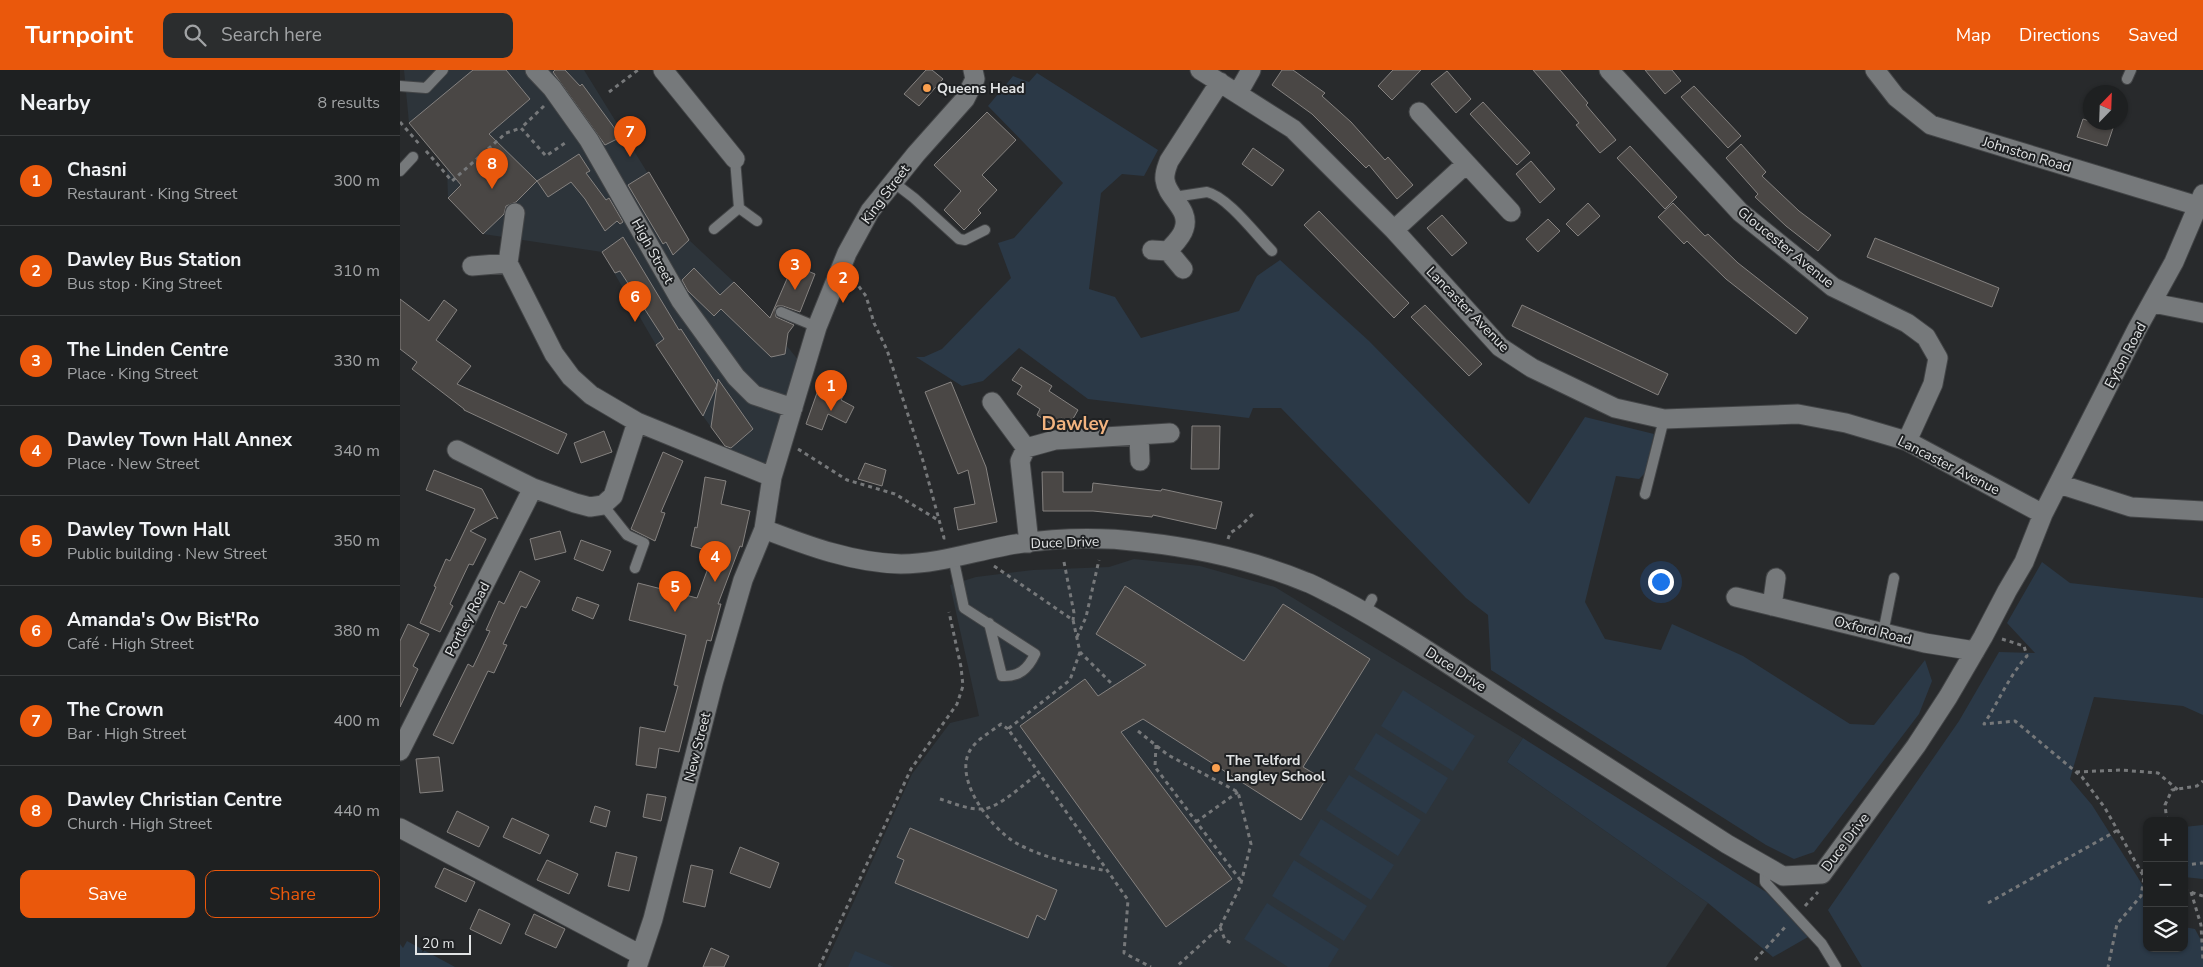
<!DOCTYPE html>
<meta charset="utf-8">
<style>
:root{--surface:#1e2021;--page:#2b2d2e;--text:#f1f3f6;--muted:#a1a3a5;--line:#3c3e3f;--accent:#ea580c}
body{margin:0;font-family:"Nunito Sans",sans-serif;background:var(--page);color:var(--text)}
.controls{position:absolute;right:15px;bottom:15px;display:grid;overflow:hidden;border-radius:10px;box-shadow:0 1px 4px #0004}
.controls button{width:45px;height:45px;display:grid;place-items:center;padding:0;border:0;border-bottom:1px solid var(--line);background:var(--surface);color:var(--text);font:25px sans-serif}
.compass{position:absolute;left:1683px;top:15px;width:45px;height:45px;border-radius:50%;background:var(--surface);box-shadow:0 1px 4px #0004;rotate:23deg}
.scale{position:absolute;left:15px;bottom:12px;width:56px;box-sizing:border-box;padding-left:5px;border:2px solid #e2e4e5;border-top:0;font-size:14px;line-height:18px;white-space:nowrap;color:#e2e4e5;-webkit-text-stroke:4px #1f2123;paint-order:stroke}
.you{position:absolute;left:1260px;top:511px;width:18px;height:18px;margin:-12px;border:4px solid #fff;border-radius:50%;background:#1a73e8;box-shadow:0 0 0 8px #1a73e833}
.badge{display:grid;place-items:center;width:32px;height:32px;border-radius:50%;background:var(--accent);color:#fff;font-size:16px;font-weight:700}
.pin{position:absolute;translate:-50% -41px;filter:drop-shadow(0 1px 2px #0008)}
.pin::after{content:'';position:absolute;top:26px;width:18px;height:15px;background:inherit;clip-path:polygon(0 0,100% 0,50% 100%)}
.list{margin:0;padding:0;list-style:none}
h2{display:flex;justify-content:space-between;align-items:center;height:65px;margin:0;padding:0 20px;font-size:21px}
h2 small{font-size:16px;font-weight:400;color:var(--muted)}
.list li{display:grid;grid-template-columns:32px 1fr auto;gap:15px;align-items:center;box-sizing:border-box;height:90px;padding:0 20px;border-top:1px solid var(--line)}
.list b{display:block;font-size:19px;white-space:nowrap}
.list p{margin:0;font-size:16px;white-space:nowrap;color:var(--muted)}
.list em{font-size:16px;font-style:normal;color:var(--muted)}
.actions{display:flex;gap:10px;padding:15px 20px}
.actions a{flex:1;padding:11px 0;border:1px solid var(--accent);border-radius:10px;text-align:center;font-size:18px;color:var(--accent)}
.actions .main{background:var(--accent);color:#fff}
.icon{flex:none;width:28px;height:28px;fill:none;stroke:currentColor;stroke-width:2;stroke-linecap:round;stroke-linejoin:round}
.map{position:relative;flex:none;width:1803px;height:897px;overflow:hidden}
header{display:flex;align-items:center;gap:30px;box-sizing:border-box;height:70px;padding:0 25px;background:var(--accent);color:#fff}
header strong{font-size:24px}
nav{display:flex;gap:28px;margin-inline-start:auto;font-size:18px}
.search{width:350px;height:45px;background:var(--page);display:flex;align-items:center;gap:12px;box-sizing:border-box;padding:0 18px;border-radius:10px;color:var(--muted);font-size:19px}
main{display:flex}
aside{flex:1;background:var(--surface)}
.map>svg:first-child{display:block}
.built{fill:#2d343a}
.green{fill:#2b3947}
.building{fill:#4a4745;stroke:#858280}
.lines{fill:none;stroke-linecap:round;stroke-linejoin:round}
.service-casing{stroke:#434547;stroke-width:12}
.minor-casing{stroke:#434547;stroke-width:21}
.path{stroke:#76787a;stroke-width:3;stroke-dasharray:4 4;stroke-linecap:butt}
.service{stroke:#76797b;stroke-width:10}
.minor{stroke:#76797b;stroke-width:19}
.poi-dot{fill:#fa9f4e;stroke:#1f2123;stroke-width:2}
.labels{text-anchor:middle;stroke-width:4;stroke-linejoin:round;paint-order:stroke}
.poi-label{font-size:14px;font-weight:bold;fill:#e2e4e5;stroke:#1f2123;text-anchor:start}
.street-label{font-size:14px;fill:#e2e4e5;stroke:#1f2123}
.district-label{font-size:19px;font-weight:bold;fill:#f2b37f;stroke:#1f2123}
</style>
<header>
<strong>Turnpoint</strong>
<div class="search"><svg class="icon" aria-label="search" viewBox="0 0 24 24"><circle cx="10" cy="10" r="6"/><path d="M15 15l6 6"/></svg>Search here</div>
<nav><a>Map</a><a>Directions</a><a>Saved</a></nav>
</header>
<main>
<aside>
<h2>Nearby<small>8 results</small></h2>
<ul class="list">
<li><span class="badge">1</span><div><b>Chasni</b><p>Restaurant · King Street</p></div><em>300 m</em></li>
<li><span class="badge">2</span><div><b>Dawley Bus Station</b><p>Bus stop · King Street</p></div><em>310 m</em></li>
<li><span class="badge">3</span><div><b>The Linden Centre</b><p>Place · King Street</p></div><em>330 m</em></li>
<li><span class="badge">4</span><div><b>Dawley Town Hall Annex</b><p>Place · New Street</p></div><em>340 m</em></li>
<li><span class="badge">5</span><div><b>Dawley Town Hall</b><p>Public building · New Street</p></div><em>350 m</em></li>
<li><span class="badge">6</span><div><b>Amanda's Ow Bist'Ro</b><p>Café · High Street</p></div><em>380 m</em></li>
<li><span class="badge">7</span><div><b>The Crown</b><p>Bar · High Street</p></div><em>400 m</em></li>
<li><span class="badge">8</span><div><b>Dawley Christian Centre</b><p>Church · High Street</p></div><em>440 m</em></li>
</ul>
<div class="actions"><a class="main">Save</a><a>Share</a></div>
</aside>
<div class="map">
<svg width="1803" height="897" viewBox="0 0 1803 897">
<rect width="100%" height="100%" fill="#282a2c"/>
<!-- built -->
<path class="built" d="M 4,0 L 184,0 L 289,170 L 334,212 L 400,292 L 368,405 L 328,380 L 294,334 L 256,275 L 202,182 L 83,164 L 48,128 L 47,98 L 9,53 Z
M 734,489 L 800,496 L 875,517 L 1123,668 L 1107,692 L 1308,833 L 1266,897 L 424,897 L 512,704 L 550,653 L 579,646 L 550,515 L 576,507 L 633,500 L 709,497 Z"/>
<!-- green -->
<path class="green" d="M 637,3 L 758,80 L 744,106 L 722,104 L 701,123 L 689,219 L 715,227 L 741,268 L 839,241 L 857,206 L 880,190 L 969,271 L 1129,434 L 1185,347 L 1254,364 L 1245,403 L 1239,409 L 1216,406 L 1185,532 L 1205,569 L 1261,580 L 1272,554 L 1343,586 L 1450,654 L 1474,655 L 1525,590 L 1532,611 L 1519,644 L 1414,782 L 1394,789 L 1366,775 L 1091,600 L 1088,545 L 1066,528 L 881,338 L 853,338 L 849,348 L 688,329 L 619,278 L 583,311 L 562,316 L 516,287 L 524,287 L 542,279 L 611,208 L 598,173 L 614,168 L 663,113 L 588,36 L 613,6 L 629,12 Z
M 1642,492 L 1670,513 L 1803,528 L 1803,645 L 1783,636 L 1694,627 L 1670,709 L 1692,735 L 1747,822 L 1747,878 L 1784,878 L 1784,857 L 1795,859 L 1803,874 L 1803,897 L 1462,897 L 1428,840 L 1559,651 L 1599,582 L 1635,583 L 1607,553 Z
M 1003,620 L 1075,666 L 1053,701 L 981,656 Z
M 976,663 L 1048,708 L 1026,744 L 954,699 Z
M 1123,668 L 1366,822 L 1408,867 L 1373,887 L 1308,833 L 1107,692 Z
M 949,705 L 1021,750 L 998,786 L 926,740 Z
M 921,749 L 994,795 L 971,830 L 899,785 Z
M 1803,755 L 1803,809 L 1784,807 L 1784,757 Z
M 894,790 L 967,836 L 944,871 L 872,826 Z
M 867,833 L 939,879 L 928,897 L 888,897 L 844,869 Z
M 7,871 L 55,897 L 0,897 L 0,874 L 3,878 Z
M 455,881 L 494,897 L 448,897 Z"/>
<!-- building -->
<path class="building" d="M 73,0 L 106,0 L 130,29 L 89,64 L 137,111 L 116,132 L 106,136 L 104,144 L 83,164 L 48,128 L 61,115 L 9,53 Z
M 155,0 L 165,0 L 180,16 L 182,14 L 221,67 L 205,75 L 153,2 Z
M 526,0 L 532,0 L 543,9 L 519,36 L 504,24 Z
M 882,0 L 893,0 L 925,23 L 922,26 L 951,52 L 985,90 L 988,87 L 1013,115 L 997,129 L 969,95 L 966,98 L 912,44 L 872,15 Z
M 993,0 L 1021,0 L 992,30 L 978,16 Z
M 1133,0 L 1160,0 L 1188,33 L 1186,35 L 1216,70 L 1200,83 L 1176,55 L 1179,53 Z
M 1245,0 L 1272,0 L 1281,11 L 1265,24 Z
M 1047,1 L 1071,29 L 1056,43 L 1031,14 Z
M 1294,16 L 1341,66 L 1328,78 L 1281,27 Z
M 1083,32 L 1130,83 L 1117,95 L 1070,44 Z
M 587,42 L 616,70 L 582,105 L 597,120 L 578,140 L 581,143 L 564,160 L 544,140 L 561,121 L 534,95 Z
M 1683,49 L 1713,58 L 1707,76 L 1677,67 Z
M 1341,74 L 1366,102 L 1362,106 L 1399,141 L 1431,165 L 1418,181 L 1386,156 L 1355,127 L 1358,124 L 1326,88 Z
M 1230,76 L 1277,127 L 1265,139 L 1217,88 Z
M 853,78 L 884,100 L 872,116 L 842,94 Z
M 179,84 L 190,101 L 186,103 L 206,130 L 209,128 L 223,152 L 220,154 L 217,151 L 205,161 L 185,129 L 171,112 L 148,127 L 137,111 Z
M 1131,91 L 1155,119 L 1140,133 L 1116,104 Z
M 249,102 L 289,170 L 273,185 L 266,172 L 263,174 L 228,115 Z
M 1188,133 L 1200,146 L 1178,166 L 1166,154 Z
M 1273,133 L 1305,166 L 1308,164 L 1338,193 L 1408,248 L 1396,264 L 1326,209 L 1287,171 L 1284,174 L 1258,147 Z
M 919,141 L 1009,233 L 994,248 L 904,155 Z
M 1042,145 L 1067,173 L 1052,186 L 1027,158 Z
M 1148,149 L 1160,161 L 1138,182 L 1126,169 Z
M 223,167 L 279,260 L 281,259 L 317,315 L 303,346 L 256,275 L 264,269 L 220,201 L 215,203 L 202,182 Z
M 1475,168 L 1599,218 L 1592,237 L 1467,187 Z
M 393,195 L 415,204 L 400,242 L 383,236 L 377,236 L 375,239 L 376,247 L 394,255 L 388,263 L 385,284 L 371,287 L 321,239 L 314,246 L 288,221 L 282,210 L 294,198 L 320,225 L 334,212 L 370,248 Z
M 0,229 L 29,251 L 44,230 L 57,240 L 36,270 L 71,296 L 57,314 L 167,364 L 158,384 L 64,340 L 64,339 L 12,299 L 17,292 L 0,279 Z
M 1025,235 L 1082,294 L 1069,306 L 1011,247 Z
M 1122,235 L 1268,304 L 1258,325 L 1112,256 Z
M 621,297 L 652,316 L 649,321 L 678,340 L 670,354 L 661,348 L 656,357 L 637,345 L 640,339 L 617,324 L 622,316 L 612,310 Z
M 318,309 L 353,359 L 331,378 L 325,376 L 311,357 Z
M 551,312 L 586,397 L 597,452 L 558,460 L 554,438 L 575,434 L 568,400 L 558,404 L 525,322 Z
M 432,316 L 445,322 L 441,330 L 454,337 L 446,353 L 428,344 L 422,360 L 406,354 L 418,320 L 428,324 Z
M 792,356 L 820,356 L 819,399 L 791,399 Z
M 204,361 L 212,382 L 181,393 L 174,373 Z
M 263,382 L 283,391 L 261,442 L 265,443 L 255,471 L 231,459 Z
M 465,393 L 486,400 L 482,416 L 458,409 Z
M 34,400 L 82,419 L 98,449 L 95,447 L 70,461 L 86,469 L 73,495 L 69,494 L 50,534 L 53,536 L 40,562 L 20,553 L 36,517 L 34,516 L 46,489 L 50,491 L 75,439 L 26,420 Z
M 642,402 L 663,402 L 663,422 L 692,422 L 693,413 L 761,421 L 762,419 L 822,432 L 816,459 L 753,445 L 752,447 L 693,441 L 643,441 Z
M 305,407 L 326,411 L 321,434 L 350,441 L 342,477 L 340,476 L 318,534 L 321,534 L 311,571 L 307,570 L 279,682 L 259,678 L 256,698 L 236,695 L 240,657 L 265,662 L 278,616 L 274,615 L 286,565 L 229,550 L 238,513 L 297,528 L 314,482 L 291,476 L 295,457 L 297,458 Z
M 160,461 L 166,482 L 135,490 L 130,469 Z
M 181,470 L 211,481 L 203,501 L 174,489 Z
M 120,501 L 140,511 L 126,538 L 121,536 L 103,574 L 107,575 L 94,603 L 88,601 L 53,674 L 33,665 L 68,594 L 73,597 L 90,561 L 86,560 L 99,531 L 104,534 Z
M 725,516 L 844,591 L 883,534 L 970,589 L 903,697 L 925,710 L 901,750 L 743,649 L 721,662 L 832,809 L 766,857 L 620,656 L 685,609 L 698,626 L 746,595 L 696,564 Z
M 177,527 L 199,535 L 193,549 L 172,540 Z
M 8,554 L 29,564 L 13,596 L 18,599 L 0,637 L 0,571 Z
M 39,687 L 43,721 L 20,723 L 16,689 Z
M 247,724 L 266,727 L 261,751 L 243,747 Z
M 195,736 L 210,741 L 206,757 L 190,752 Z
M 57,741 L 89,757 L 79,777 L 47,762 Z
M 112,748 L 149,765 L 140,784 L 103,767 Z
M 510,758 L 657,820 L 645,850 L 637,845 L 628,868 L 495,813 L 504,790 L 497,787 Z
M 340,777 L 379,793 L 370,818 L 330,803 Z
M 216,782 L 237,787 L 229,821 L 208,816 Z
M 147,790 L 178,804 L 169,824 L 137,810 Z
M 291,795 L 313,800 L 305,837 L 283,832 Z
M 44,798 L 75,812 L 66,832 L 35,817 Z
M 79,839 L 110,854 L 101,874 L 70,859 Z
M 134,844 L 165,859 L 156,878 L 125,864 Z
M 311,878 L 329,886 L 324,897 L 303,897 Z"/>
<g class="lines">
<!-- service casing -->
<g class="service-casing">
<path id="service" d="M 1727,9 L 1731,0
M 0,16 L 26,18 L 43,0
M 335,89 L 339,138 L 357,151
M 0,101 L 13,87
M 493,112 L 514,128 L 559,169 L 565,170 L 585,160
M 774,127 L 807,122 C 828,127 856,165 872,181
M 314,159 L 339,138
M 381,242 L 417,257
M 1245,424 L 1264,349
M 203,435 L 227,465 L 244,473 L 235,498
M 553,487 L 564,538 L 635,584 C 628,599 619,607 602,606 L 589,553
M 965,542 L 972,529
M 1483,563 L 1494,508
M 1365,795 L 1365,812 L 1422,874 L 1436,897"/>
</g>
<!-- minor casing -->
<g class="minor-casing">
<path id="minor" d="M 135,0 L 152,18 L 189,70 L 281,231 L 336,307 L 354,325 L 393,338
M 263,0 L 335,89
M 800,0 L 893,59 L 994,160 L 1100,277 L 1132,298 L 1215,338 L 1264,349 L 1398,344 L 1446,353 L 1507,371 L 1643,444
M 1209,0 L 1340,142 L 1433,217 L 1507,253 L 1526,267 L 1538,288 L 1533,314 L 1507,371
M 1475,0 L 1496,27 L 1531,55 L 1798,136
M 838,23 L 851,0
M 1019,42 L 1111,142
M 115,143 L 108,193 L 154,284 L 171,307 L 191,325 L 237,352 L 372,407
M 994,160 L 1066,94
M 752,180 L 768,181 L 783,199
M 768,181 C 773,175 782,167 784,159 C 791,139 767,128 765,110 C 764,103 767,97 769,91 L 820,12
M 72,196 L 108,193
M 1753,233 L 1803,243
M 592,332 L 626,378
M 739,365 L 740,391
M 57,380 L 133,418 L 175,433 L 190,437 L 203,435 L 213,426 L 237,352
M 1659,414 L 1731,437 L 1803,441
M 364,459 C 408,476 454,493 501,494 C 540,494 578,480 616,474 C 656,468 702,467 742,472 C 797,478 855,491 906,512 C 917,516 928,523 939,528 C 986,553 1030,582 1074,611 C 1158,666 1243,720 1327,774 L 1383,806 L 1422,804 L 1516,676 L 1548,627 L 1583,567 L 1607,521 L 1624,492 L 1643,444 L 1737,259 L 1774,192 L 1803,124
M 629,473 L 620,391 L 626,378 L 655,370 L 770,363
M 1336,527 L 1525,573 L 1575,581
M 1372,536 L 1376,508
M 0,681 L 133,418
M 0,758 L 241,885
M 237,897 L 253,849 L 314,610 L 343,510 L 364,459 L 372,407 L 417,257 L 447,183 L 470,141 L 516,84 L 565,29 L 575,9 L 573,0"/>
</g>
<!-- path -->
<path class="path" d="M 209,22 L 238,0
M 144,36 L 121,58 L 146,86 L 168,71
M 0,52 L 20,75
M 26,81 L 52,111 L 106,63 L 121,58
M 454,210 L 466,226 L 474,253 L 487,280 L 523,391 L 544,468 L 548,468
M 398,379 L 447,410 L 495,424 L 538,450
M 828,469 L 830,463 L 838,458 L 853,444
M 664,492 L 674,543 L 673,550
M 594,496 L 673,550 L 680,582 L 714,616
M 677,567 L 686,547 L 699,490
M 1602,569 L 1624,576 L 1627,586 C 1609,606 1599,631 1584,654 L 1615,651 L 1682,707 L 1705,738 L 1744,807 L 1741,826 L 1717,854 L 1708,897
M 680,582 L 670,610 L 608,659 L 728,830 L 724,883 L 751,897
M 608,659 L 601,654 C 592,661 581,667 574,675 C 548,703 590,758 616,773 C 643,788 677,795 707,801
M 738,661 L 768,685 L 838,722 L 851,774 L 840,817 L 820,857 L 776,897
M 756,675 L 755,697 L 841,811
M 1676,702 L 1721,700 L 1758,703 L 1778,720
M 540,729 C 553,733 569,740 583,739 C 599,738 626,712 639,703
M 1767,751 L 1765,735 L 1772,720 L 1797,716 L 1803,711
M 796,752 L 838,722
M 1784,795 L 1803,793
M 1741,801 L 1747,800
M 1784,820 L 1803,826
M 1791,822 L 1801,855 L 1803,891
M 1588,833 L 1718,760
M 1405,836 L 1418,822
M 820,857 L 825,870 L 831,873
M 1355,890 L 1387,855
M 419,897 L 511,699 L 557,634 L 563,616 L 561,597 L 549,542"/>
<!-- service -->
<use href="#service" class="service"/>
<!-- minor -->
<use href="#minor" class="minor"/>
</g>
<!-- markers -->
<g class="poi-dot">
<circle cx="527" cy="18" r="5"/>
<circle cx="816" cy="698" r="5"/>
</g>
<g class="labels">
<!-- poi labels -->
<g class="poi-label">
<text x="537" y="23">Queens Head</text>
<text x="826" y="695">The Telford<tspan x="826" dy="16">Langley School</tspan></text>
</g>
<!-- street labels -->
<g class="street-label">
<text transform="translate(1627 84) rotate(17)" y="5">Johnston Road</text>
<text transform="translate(485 124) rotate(-53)" y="5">King Street</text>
<text transform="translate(1386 177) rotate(39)" y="5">Gloucester Avenue</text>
<text transform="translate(253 181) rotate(61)" y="5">High Street</text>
<text transform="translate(1068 239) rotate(46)" y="5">Lancaster Avenue</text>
<text transform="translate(1725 285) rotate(-62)" y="5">Eyton Road</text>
<text transform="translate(1549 395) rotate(27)" y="5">Lancaster Avenue</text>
<text transform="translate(665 472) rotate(-2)" y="5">Duce Drive</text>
<text transform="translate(67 549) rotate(-63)" y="5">Portley Road</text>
<text transform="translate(1473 560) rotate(14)" y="5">Oxford Road</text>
<text transform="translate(1056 599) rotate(33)" y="5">Duce Drive</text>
<text transform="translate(297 677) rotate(-76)" y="5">New Street</text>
<text transform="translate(1445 772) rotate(-53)" y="5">Duce Drive</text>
</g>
<!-- district labels -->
<g class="district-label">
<text x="675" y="360">Dawley</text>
</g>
</g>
</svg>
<div class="controls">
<button>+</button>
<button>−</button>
<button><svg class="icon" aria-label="layers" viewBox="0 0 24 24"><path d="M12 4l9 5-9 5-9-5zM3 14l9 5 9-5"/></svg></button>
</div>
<svg class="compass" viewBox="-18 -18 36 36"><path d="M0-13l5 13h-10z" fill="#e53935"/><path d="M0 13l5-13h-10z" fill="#a1a3a5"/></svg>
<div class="scale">20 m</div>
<div class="you"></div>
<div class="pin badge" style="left:431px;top:341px">1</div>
<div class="pin badge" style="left:443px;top:233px">2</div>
<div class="pin badge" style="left:395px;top:220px">3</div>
<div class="pin badge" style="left:315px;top:512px">4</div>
<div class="pin badge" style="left:275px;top:542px">5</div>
<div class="pin badge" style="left:235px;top:252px">6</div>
<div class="pin badge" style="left:230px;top:87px">7</div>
<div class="pin badge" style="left:92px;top:119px">8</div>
</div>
</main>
